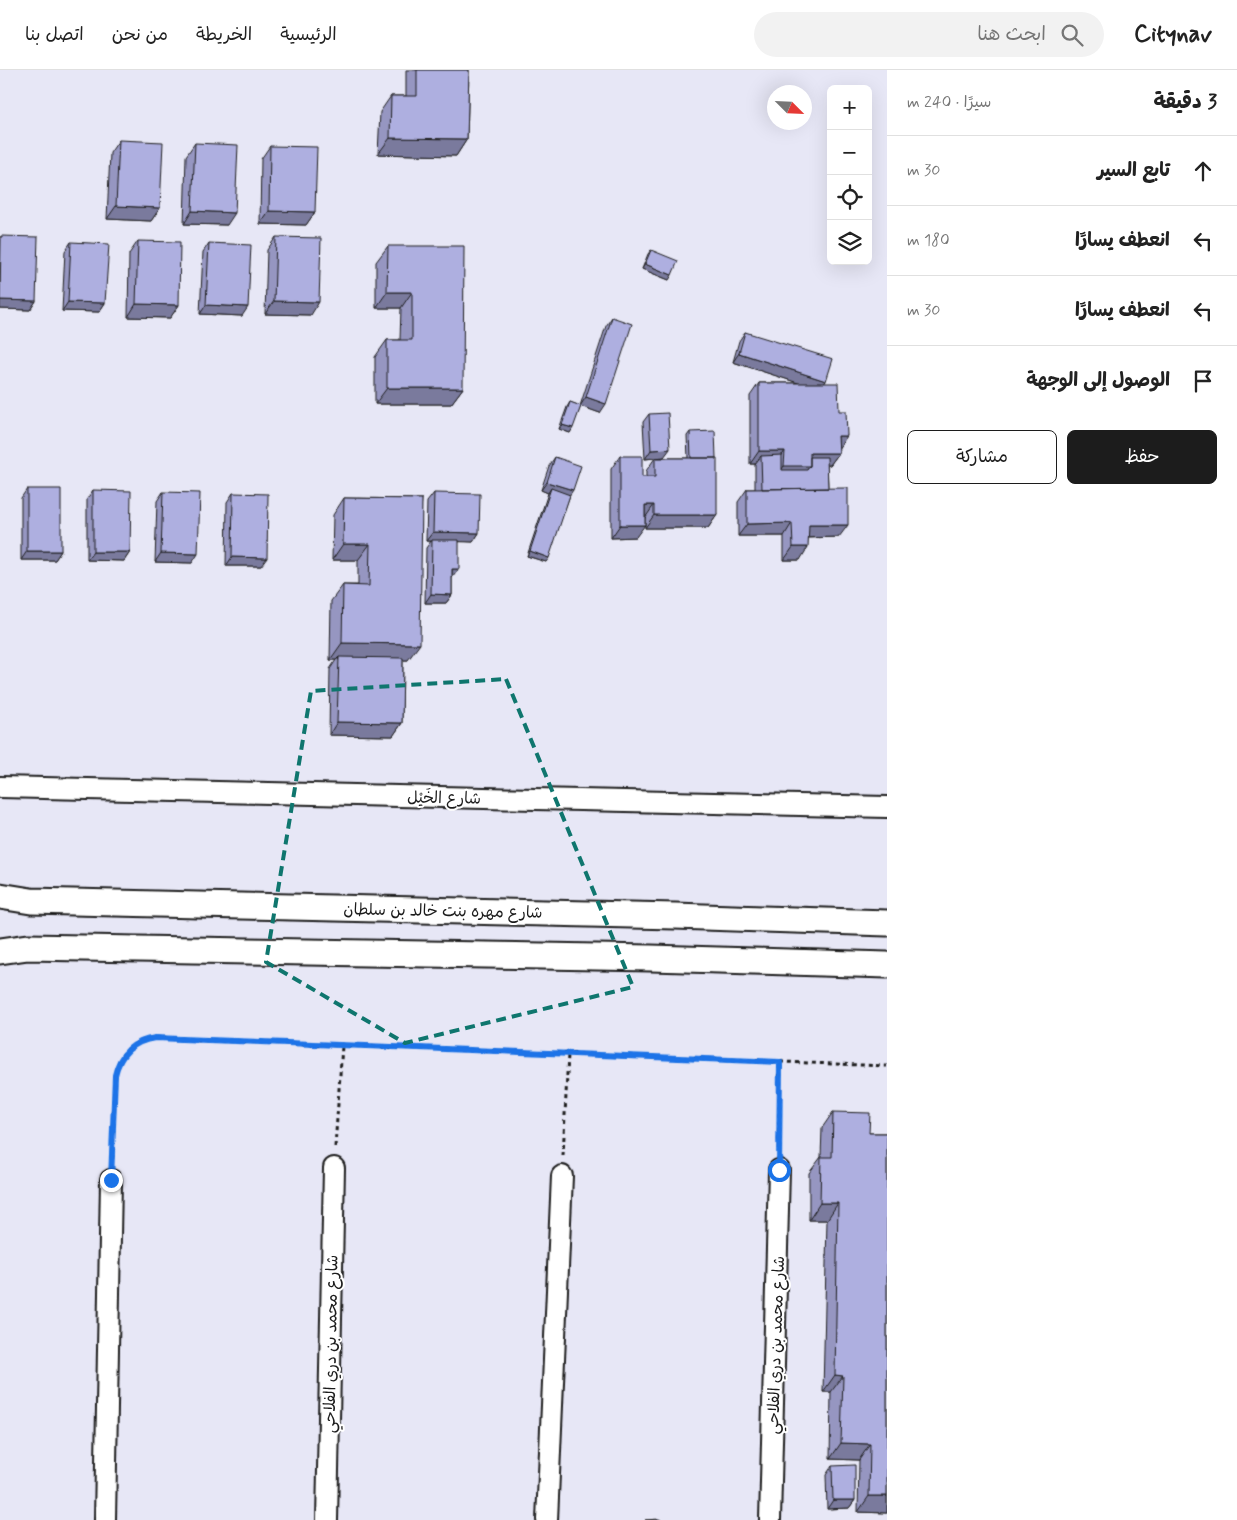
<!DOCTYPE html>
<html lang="ar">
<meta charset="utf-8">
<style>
:root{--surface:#fff;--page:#f2f2f2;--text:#222;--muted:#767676;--line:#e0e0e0;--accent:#1c1c1c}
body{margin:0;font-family:Mynerve,"Playpen Sans Arabic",sans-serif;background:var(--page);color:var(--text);direction:rtl}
.controls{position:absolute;right:15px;top:15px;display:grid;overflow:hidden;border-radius:8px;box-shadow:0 5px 20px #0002}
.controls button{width:45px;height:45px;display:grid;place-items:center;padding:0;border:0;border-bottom:1px solid var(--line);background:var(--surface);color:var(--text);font:25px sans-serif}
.compass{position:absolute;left:767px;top:15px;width:45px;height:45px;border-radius:50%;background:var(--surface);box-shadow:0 5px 20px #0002;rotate:114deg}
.stop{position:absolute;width:15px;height:15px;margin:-11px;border:4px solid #1a73e8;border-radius:50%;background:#fff}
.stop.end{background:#1a73e8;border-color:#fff;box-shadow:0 1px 5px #0008}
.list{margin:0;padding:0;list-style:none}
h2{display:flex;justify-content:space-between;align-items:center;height:65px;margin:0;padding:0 20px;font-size:21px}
h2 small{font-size:16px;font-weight:400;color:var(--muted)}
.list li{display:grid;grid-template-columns:32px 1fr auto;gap:15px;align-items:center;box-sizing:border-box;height:70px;padding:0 20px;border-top:1px solid var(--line)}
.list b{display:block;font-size:19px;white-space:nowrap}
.list em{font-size:16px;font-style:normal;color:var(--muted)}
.actions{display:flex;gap:10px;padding:15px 20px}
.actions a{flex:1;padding:11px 0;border:1px solid var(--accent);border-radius:8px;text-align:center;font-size:18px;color:var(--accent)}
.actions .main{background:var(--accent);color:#fff}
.icon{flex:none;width:28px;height:28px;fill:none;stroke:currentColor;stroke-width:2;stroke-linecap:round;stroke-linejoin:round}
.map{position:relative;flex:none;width:887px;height:1450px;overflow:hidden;direction:ltr}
header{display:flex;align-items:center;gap:30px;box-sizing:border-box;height:70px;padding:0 25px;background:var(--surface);border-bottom:1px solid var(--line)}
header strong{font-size:24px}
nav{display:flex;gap:28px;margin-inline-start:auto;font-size:18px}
.search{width:350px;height:45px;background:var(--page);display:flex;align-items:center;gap:12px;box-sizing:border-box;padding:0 18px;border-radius:28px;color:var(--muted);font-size:19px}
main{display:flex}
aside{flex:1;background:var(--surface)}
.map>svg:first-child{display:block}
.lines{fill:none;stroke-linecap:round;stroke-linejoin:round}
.minor-casing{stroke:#1c1c1c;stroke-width:24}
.tertiary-casing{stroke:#1c1c1c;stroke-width:29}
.path{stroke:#1c1c1c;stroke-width:3;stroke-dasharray:4 4;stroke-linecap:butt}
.minor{stroke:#fff;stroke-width:20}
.tertiary{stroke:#fff;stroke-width:25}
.wall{fill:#9696c1;stroke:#1c1c1c}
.shaded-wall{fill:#7a7a9d;stroke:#1c1c1c}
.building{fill:#aeafe0;stroke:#1c1c1c}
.route{stroke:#1a73e8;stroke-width:6}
.marked{fill:none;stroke:#0f766e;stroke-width:4;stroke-dasharray:10 6;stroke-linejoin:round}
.labels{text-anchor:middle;stroke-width:4;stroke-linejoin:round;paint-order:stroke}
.street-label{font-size:16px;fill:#1c1c1c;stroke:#fff}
</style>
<header>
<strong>Citynav</strong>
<div class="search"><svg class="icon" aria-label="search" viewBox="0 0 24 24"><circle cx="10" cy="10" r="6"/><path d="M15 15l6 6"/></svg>ابحث هنا</div>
<nav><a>الرئيسية</a><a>الخريطة</a><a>من نحن</a><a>اتصل بنا</a></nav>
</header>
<main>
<aside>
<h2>3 دقيقة<small>سيرًا · 240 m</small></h2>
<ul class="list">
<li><svg class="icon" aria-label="ahead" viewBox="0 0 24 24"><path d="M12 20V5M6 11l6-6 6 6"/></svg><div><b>تابع السير</b></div><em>30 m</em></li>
<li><svg class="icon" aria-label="left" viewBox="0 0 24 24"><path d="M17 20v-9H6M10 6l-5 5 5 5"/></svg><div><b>انعطف يسارًا</b></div><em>180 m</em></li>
<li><svg class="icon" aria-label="left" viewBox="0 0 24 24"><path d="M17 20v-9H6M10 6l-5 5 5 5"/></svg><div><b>انعطف يسارًا</b></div><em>30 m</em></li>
<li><svg class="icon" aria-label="arrive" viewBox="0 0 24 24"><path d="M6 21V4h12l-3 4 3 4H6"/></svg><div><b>الوصول إلى الوجهة</b></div></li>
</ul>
<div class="actions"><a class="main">حفظ</a><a>مشاركة</a></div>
</aside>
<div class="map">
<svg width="887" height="1450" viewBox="0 0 887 1450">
<rect width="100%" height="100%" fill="#e7e7f6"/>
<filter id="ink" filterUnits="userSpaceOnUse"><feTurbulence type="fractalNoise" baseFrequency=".02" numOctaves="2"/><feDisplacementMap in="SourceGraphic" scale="10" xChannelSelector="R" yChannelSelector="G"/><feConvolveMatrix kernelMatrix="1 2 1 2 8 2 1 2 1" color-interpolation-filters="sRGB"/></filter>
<g filter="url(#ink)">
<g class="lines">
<!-- minor casing -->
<g class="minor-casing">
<path id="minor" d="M 0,717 L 887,737
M 105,1450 L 111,1110
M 327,1450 L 334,1098
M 547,1450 L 562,1106
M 770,1450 L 779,1100"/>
</g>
<!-- tertiary casing -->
<g class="tertiary-casing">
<path id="tertiary" d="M 0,826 L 31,831 L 675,846 L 887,853
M 0,881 L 28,877 L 651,888 L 887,895"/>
</g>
<!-- path -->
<path class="path" d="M 335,1077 L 342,976
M 779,1079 L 780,992
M 563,1086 L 568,984
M 112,1089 L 115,1005 C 120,983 133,971 155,968 L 887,996"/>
<!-- minor -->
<use href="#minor" class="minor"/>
<!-- tertiary -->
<use href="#tertiary" class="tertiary"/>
</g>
<!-- wall -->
<path class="wall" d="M 406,0 L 469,0 L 467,69 L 456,86 L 378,84 L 380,42 L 391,26 L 406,26 Z
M 119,70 L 160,138 L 151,151 L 107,149 L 110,83 Z
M 195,73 L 227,155 L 184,154 L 186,86 Z
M 270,76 L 315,142 L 306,155 L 260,154 L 261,89 Z
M 1,166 L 36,231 L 30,240 L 0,239 L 0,168 Z
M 276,167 L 311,245 L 265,244 L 267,180 Z
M 138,171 L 179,235 L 170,248 L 128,247 L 129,184 Z
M 71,172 L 105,233 L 99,242 L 62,241 L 65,181 Z
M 209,173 L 242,246 L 200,244 L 203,182 Z
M 388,176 L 463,318 L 451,334 L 375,334 L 375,287 L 387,270 L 400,270 L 401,238 L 376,238 L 376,192 Z
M 651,180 L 669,210 L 642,199 L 648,184 Z
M 612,247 L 600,343 L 581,336 L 570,363 L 559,359 L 567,337 L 570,332 L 580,336 L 606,256 Z
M 745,262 L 825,313 L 839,383 L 830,395 L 827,395 L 828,418 L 839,467 L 808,468 L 800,490 L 784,490 L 784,466 L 738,466 L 738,432 L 747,419 L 755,419 L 755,394 L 750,394 L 750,326 L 759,313 L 799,313 L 733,292 L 739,271 Z
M 649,344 L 664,387 L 645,389 L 643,352 Z
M 690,362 L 717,445 L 708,458 L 645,458 L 645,448 L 636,467 L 611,468 L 611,399 L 620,386 L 642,407 L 646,407 L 646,401 L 655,388 L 688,388 L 687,366 Z
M 555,387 L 570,425 L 546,492 L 527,486 L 548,423 L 541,420 L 549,396 Z
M 27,419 L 61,481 L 55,490 L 21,490 L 21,428 Z
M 93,420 L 130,482 L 124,491 L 87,490 L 87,429 Z
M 163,422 L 192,493 L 155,492 L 157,431 Z
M 233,423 L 261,496 L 226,496 L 227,432 Z
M 434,423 L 479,463 L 473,472 L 459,471 L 452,508 L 452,525 L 446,533 L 425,533 L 426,478 L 431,471 L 426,471 L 427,432 Z
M 344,428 L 422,429 L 408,590 L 403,590 L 402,653 L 393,666 L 329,665 L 330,599 L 336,590 L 330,590 L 331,531 L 343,515 L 358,515 L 358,490 L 332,490 L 333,445 Z
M 833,1042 L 869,1063 L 887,1063 L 887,1443 L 858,1442 L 859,1390 L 830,1389 L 831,1322 L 823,1322 L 827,1150 L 809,1150 L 809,1103 L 821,1087 L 822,1058 Z
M 832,1396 L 855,1430 L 849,1438 L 827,1439 L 826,1405 Z"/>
<!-- shaded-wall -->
<path class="shaded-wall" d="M 390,68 L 467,69 L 456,86 L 378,84 Z
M 116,136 L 160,138 L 151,151 L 107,149 Z
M 192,141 L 235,143 L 227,155 L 184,154 Z
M 269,141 L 315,142 L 306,155 L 260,154 Z
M 645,194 L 672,205 L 669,210 L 642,199 Z
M 387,222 L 412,222 L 401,238 L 376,238 Z
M 0,230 L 36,231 L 30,240 L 0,239 Z
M 274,231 L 319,232 L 311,245 L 265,244 Z
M 68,232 L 105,233 L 99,242 L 62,241 Z
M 136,234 L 179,235 L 170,248 L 128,247 Z
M 206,235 L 248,237 L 242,246 L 200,244 Z
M 739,283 L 826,311 L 820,320 L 733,292 Z
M 387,318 L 463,318 L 451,334 L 375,334 Z
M 586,327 L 606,334 L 600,343 L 580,336 Z
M 562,355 L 573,358 L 570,363 L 559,359 Z
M 838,366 L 847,366 L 838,379 Z
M 670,379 L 664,387 L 645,389 L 651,380 Z
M 759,381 L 785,381 L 776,394 L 761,386 L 755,394 L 750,394 Z
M 810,383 L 839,383 L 830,395 L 810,396 L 801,408 L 775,409 L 784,396 Z
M 547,412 L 573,420 L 567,429 L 551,418 L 548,423 L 541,420 Z
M 645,435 L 654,435 L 645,448 Z
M 654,445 L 717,445 L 708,458 L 645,458 Z
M 792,453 L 784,466 L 738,466 L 747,454 Z
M 620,455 L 645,455 L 636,467 L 611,468 Z
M 809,455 L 848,455 L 839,467 L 800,468 Z
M 433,462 L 479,463 L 473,472 L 426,471 Z
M 343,474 L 370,474 L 358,490 L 332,490 Z
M 793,477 L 808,477 L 800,490 L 784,490 Z
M 27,481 L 61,481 L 55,490 L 21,490 Z
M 530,481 L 549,488 L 546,492 L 527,486 Z
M 93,482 L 130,482 L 124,491 L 87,490 Z
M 161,483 L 198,484 L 192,493 L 155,492 Z
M 232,487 L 267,488 L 261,496 L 226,496 Z
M 452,499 L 459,499 L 452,508 Z
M 431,524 L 452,525 L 446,533 L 425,533 Z
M 342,573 L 420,574 L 408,590 L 338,590 L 339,587 L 336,590 L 330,590 Z
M 337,652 L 402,653 L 393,666 L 329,665 Z
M 820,1133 L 838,1133 L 827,1150 L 809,1150 Z
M 835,1305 L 843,1306 L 831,1322 L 823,1322 Z
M 841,1373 L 870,1374 L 859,1390 L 830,1389 Z
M 869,1426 L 887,1426 L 887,1443 L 858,1442 Z
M 833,1430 L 855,1430 L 849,1438 L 827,1439 Z"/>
<!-- building -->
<path class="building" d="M 417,0 L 469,0 L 467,69 L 390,68 L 391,26 L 417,26 Z
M 119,70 L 163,72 L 160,138 L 116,136 Z
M 195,73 L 238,75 L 235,143 L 192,141 Z
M 270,76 L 317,77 L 315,142 L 269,141 Z
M 1,166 L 38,167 L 36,231 L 0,230 Z
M 276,167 L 321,168 L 319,232 L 274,231 Z
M 138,171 L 180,172 L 179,235 L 136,234 Z
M 71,172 L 109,174 L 105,233 L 68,232 Z
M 209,173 L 251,175 L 248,237 L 206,235 Z
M 388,176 L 464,176 L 463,318 L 387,318 L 387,270 L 412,270 L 412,222 L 387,222 Z
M 651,180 L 678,191 L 672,205 L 645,194 Z
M 612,247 L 632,254 L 606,334 L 586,327 Z
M 745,262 L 833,289 L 826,311 L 739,283 Z
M 759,313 L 838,313 L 839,341 L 846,341 L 847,366 L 838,366 L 839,383 L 810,383 L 810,396 L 784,396 L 785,381 L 759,381 Z
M 570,332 L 581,336 L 573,358 L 562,355 Z
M 668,343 L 670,379 L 651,380 L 649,344 Z
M 715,361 L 716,388 L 691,388 L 690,362 Z
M 782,385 L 782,400 L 807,400 L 810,396 L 810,387 L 827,387 L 828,418 L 762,419 L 761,386 Z
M 620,386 L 642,386 L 642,407 L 655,407 L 655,388 L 717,388 L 717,445 L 654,445 L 654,435 L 645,435 L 645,455 L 620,455 Z
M 555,387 L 581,396 L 573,420 L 547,412 Z
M 551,418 L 570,425 L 549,488 L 530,481 Z
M 848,418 L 848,455 L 809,455 L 808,477 L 793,477 L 792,453 L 747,454 L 747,419 Z
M 27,419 L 61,419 L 61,481 L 27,481 Z
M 93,420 L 131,421 L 130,482 L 93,482 Z
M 163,422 L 200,423 L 198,484 L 161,483 Z
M 233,423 L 268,424 L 267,488 L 232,487 Z
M 434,423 L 480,424 L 479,463 L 433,462 Z
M 344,428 L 422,429 L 420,574 L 342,573 L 343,515 L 369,516 L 370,474 L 343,474 Z
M 432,470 L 459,470 L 459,499 L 452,499 L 452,525 L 431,524 Z
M 339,587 L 403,588 L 402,653 L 337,652 Z
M 833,1042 L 870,1043 L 869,1063 L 887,1063 L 887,1426 L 869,1426 L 870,1374 L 841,1373 L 843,1306 L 835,1305 L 838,1133 L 820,1133 L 821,1087 L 832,1087 Z
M 855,1395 L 855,1430 L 833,1430 L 832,1396 Z
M 659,1449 L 661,1450 L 645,1450 Z"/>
</g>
<g class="lines" filter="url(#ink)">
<!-- route -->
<path class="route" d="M 111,1110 L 115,1005 C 120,983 134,971 155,968 L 780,992 L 779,1100"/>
</g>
<!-- marked area -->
<path class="marked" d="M 506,609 L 633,917 L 405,973 L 266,892 L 311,621 Z"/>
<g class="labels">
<!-- street labels -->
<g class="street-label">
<text transform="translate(444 727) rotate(1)" y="6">شارع الخَيْل</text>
<text transform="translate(443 840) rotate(1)" y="6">شارع مهره بنت خالد بن سلطان</text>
<text transform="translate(330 1274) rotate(-89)" y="6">شارع محمد بن دري الفلاحي</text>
<text transform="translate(775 1275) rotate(-88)" y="6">شارع محمد بن دري الفلاحي</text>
</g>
</g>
</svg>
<div class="controls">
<button>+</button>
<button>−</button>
<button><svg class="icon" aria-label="locate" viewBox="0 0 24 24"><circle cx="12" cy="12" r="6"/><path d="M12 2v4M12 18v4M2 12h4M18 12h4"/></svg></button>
<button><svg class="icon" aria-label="layers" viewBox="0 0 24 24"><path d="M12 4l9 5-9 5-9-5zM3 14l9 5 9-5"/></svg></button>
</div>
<svg class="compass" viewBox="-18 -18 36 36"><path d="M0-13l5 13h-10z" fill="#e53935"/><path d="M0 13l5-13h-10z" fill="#767676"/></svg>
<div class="stop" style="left:779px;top:1100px"></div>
<div class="stop end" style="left:111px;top:1110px"></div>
</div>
</main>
